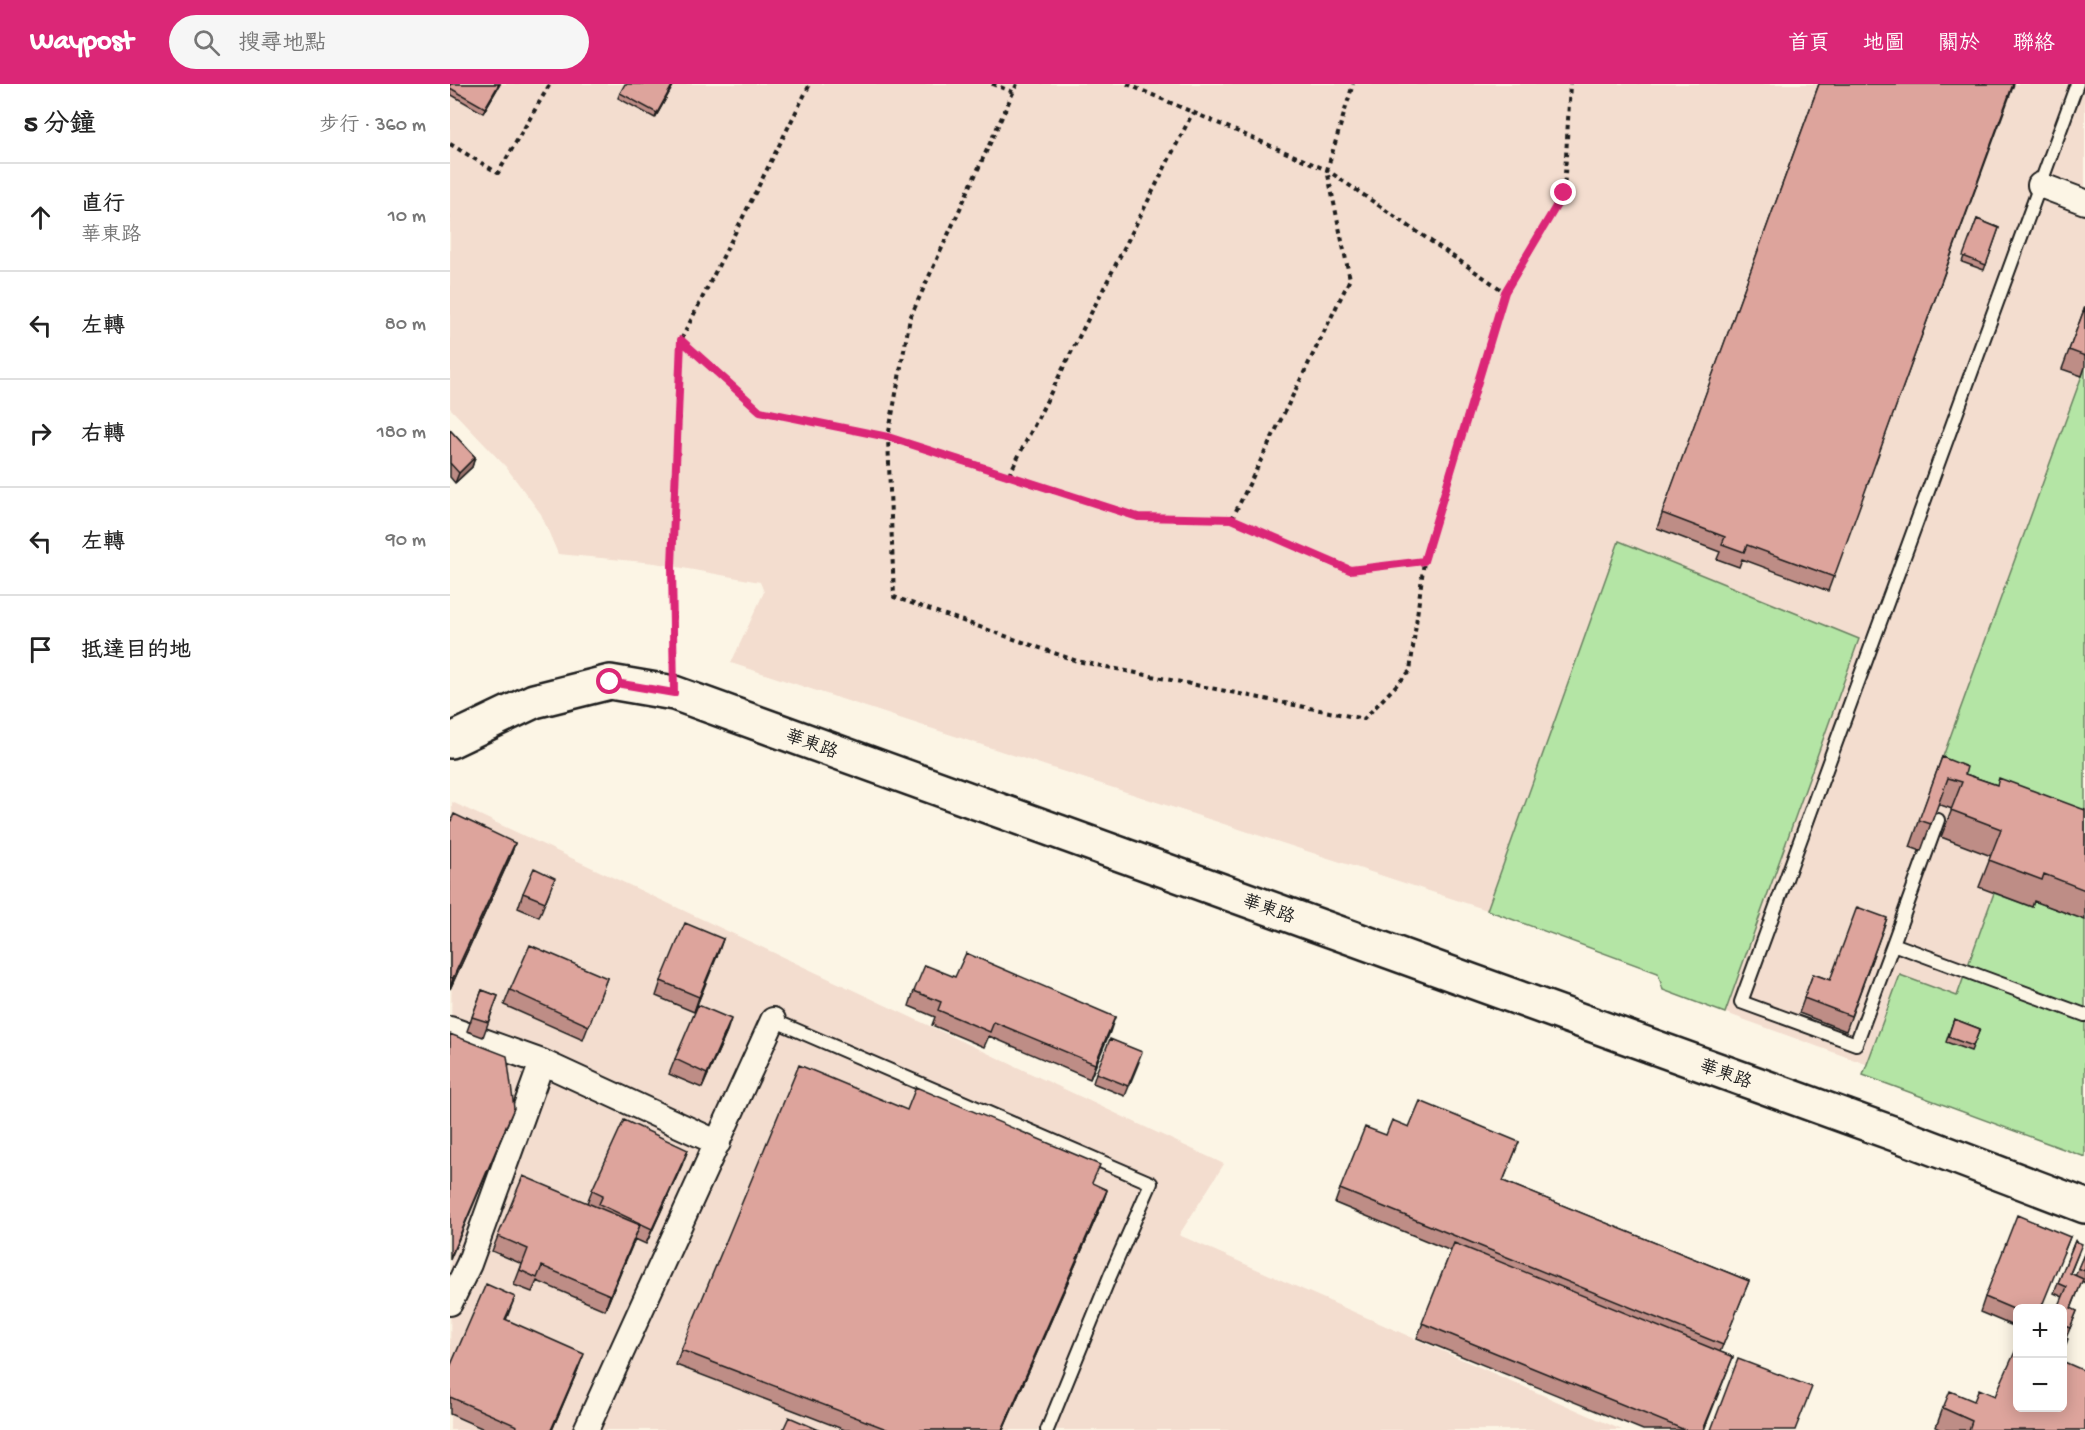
<!DOCTYPE html>
<html lang="zh-TW">
<meta charset="utf-8">
<style>
:root{--surface:#fff;--page:#f6f6f6;--text:#222;--muted:#767676;--line:#e0e0e0;--accent:#db2777}
body{margin:0;font-family:"Gochi Hand","LXGW WenKai TC",sans-serif;background:var(--page);color:var(--text)}
.controls{position:absolute;right:18px;bottom:18px;display:grid;overflow:hidden;border-radius:9px;box-shadow:0 3px 15px #0003}
.controls button{width:54px;height:54px;display:grid;place-items:center;padding:0;border:0;border-bottom:2px solid var(--line);background:var(--surface);color:var(--text);font:30px sans-serif}
.stop{position:absolute;width:18px;height:18px;margin:-14px;border:4px solid #db2777;border-radius:50%;background:#fff}
.stop.end{background:#db2777;border-color:#fff;box-shadow:0 2px 6px #0008}
.list{margin:0;padding:0;list-style:none}
h2{display:flex;justify-content:space-between;align-items:center;height:78px;margin:0;padding:0 24px;font-size:26px}
h2 small{font-size:20px;font-weight:400;color:var(--muted)}
.list li{display:grid;grid-template-columns:39px 1fr auto;gap:18px;align-items:center;box-sizing:border-box;height:108px;padding:0 24px;border-top:2px solid var(--line)}
.list b{display:block;font-size:22px;white-space:nowrap}
.list p{margin:0;font-size:20px;white-space:nowrap;color:var(--muted)}
.list em{font-size:20px;font-style:normal;color:var(--muted)}
.icon{flex:none;width:33px;height:33px;fill:none;stroke:currentColor;stroke-width:2;stroke-linecap:round;stroke-linejoin:round}
.map{position:relative;flex:none;width:1635px;height:1346px;overflow:hidden}
header{display:flex;align-items:center;gap:36px;box-sizing:border-box;height:84px;padding:0 30px;background:var(--accent);color:#fff}
header strong{font-size:28px}
nav{display:flex;gap:33px;margin-inline-start:auto;font-size:21px}
.search{width:420px;height:54px;background:var(--page);display:flex;align-items:center;gap:15px;box-sizing:border-box;padding:0 21px;border-radius:33px;color:var(--muted);font-size:22px}
main{display:flex}
aside{flex:1;background:var(--surface)}
.map>svg:first-child{display:block}
.built{fill:#f3ddcf}
.green{fill:#b4e5a5;stroke:#688060;stroke-width:1.5}
.lines{fill:none;stroke-linecap:round;stroke-linejoin:round}
.service-casing{stroke:#1c1c1c;stroke-width:16}
.minor-casing{stroke:#1c1c1c;stroke-width:28}
.secondary-casing{stroke:#1c1c1c;stroke-width:38}
.path{stroke:#1c1c1c;stroke-width:4;stroke-dasharray:4.5 4.5;stroke-linecap:butt}
.service{stroke:#fcf5e5;stroke-width:12}
.minor{stroke:#fcf5e5;stroke-width:24}
.secondary{stroke:#fcf5e5;stroke-width:33}
.wall{fill:#be8d86;stroke:#1c1c1c;stroke-width:1.5}
.shaded-wall{fill:#9b736d;stroke:#1c1c1c;stroke-width:1.5}
.building{fill:#dda49c;stroke:#1c1c1c;stroke-width:1.5}
.route{stroke:#db2777;stroke-width:8}
.labels{text-anchor:middle;stroke-width:6;stroke-linejoin:round;paint-order:stroke}
.street-label{font-size:18px;fill:#1c1c1c;stroke:#fcf5e5}
</style>
<header>
<strong>Waypost</strong>
<div class="search"><svg class="icon" aria-label="search" viewBox="0 0 24 24"><circle cx="10" cy="10" r="6"/><path d="M15 15l6 6"/></svg>搜尋地點</div>
<nav><a>首頁</a><a>地圖</a><a>關於</a><a>聯絡</a></nav>
</header>
<main>
<aside>
<h2>5 分鐘<small>步行 · 360 m</small></h2>
<ul class="list">
<li><svg class="icon" aria-label="ahead" viewBox="0 0 24 24"><path d="M12 20V5M6 11l6-6 6 6"/></svg><div><b>直行</b><p>華東路</p></div><em>10 m</em></li>
<li><svg class="icon" aria-label="left" viewBox="0 0 24 24"><path d="M17 20v-9H6M10 6l-5 5 5 5"/></svg><div><b>左轉</b></div><em>80 m</em></li>
<li><svg class="icon" aria-label="right" viewBox="0 0 24 24"><path d="M7 20v-9h11M14 6l5 5-5 5"/></svg><div><b>右轉</b></div><em>180 m</em></li>
<li><svg class="icon" aria-label="left" viewBox="0 0 24 24"><path d="M17 20v-9H6M10 6l-5 5 5 5"/></svg><div><b>左轉</b></div><em>90 m</em></li>
<li><svg class="icon" aria-label="arrive" viewBox="0 0 24 24"><path d="M6 21V4h12l-3 4 3 4H6"/></svg><div><b>抵達目的地</b></div></li>
</ul>
</aside>
<div class="map">
<svg width="1635" height="1346" viewBox="0 0 1635 1346">
<rect width="100%" height="100%" fill="#fcf5e5"/>
<filter id="ink" filterUnits="userSpaceOnUse"><feTurbulence type="fractalNoise" baseFrequency=".0167" numOctaves="2"/><feDisplacementMap in="SourceGraphic" scale="12" xChannelSelector="R" yChannelSelector="G"/><feConvolveMatrix kernelMatrix="1 2 1 2 8 2 1 2 1" color-interpolation-filters="sRGB"/></filter>
<g filter="url(#ink)">
<!-- built -->
<path class="built" d="M 0,0 L 1635,0 L 1635,1060 L 1213,906 L 1208,889 L 1037,826 L 281,579 L 314,508 L 310,498 L 205,479 L 108,470 L 91,430 L 56,383 L 0,324 Z
M 2,718 L 774,1080 L 729,1151 L 1172,1346 L 0,1346 Z"/>
<!-- green -->
<path class="green" d="M 1635,283 L 1635,757 L 1483,700 Z
M 1169,457 L 1409,555 L 1275,929 L 1213,906 L 1208,889 L 1037,826 Z
M 1544,809 L 1582,823 L 1584,817 L 1635,836 L 1635,1073 L 1413,991 L 1450,891 L 1507,912 Z"/>
<g class="lines">
<!-- service casing -->
<g class="service-casing">
<path id="service" d="M 1627,0 L 1291,918 L 1406,960 L 1443,860 L 1635,931
M 1443,860 L 1488,736
M 323,936 L 701,1099 L 660,1192 L 597,1346"/>
</g>
<!-- minor casing -->
<g class="minor-casing">
<path id="minor" d="M 1590,101 L 1635,118
M 0,945 L 92,978 L 268,1059
M 0,1219 L 19,1180 L 92,978
M 136,1346 L 323,936"/>
</g>
<!-- secondary casing -->
<g class="secondary-casing">
<path id="secondary" d="M 0,657 L 84,617 L 160,598 L 224,609 L 1456,1054 L 1635,1122"/>
</g>
<!-- path -->
<path class="path" d="M 542,0 L 563,8
M 567,0 L 460,234 L 438,353 L 689,433 L 782,435 L 900,486 L 974,477
M 677,0 L 877,86 L 1055,208
M 0,60 L 48,89 L 100,0
M 231,256 L 310,327 L 438,353 L 444,513 L 627,577 L 914,635 L 960,587 L 974,477 L 1055,208 L 1114,109 L 1120,0
M 559,391 L 743,28
M 782,435 L 900,195 L 877,86 L 903,0
M 224,579 L 222,482 L 231,256 L 360,0"/>
<!-- service -->
<use href="#service" class="service"/>
<!-- minor -->
<use href="#minor" class="minor"/>
<!-- secondary -->
<use href="#secondary" class="secondary"/>
</g>
<!-- wall -->
<path class="wall" d="M 0,0 L 50,0 L 33,29 L 0,10 Z
M 224,0 L 205,34 L 168,14 L 170,9 Z
M 1369,0 L 1564,0 L 1378,507 L 1292,475 L 1289,483 L 1267,475 L 1270,468 L 1207,444 Z
M 1527,135 L 1549,144 L 1534,186 L 1512,178 Z
M 1635,223 L 1635,283 L 1632,292 L 1612,285 Z
M 0,346 L 25,373 L 22,383 L 5,399 L 0,393 Z
M 1492,673 L 1515,690 L 1547,701 L 1635,726 L 1635,836 L 1584,817 L 1582,823 L 1529,803 L 1541,772 L 1491,753 L 1502,725 L 1488,720 L 1471,767 L 1460,763 Z
M 0,739 L 65,759 L 60,774 L 0,905 Z
M 73,809 L 99,809 L 89,833 L 68,824 Z
M 1437,834 L 1396,947 L 1349,929 L 1363,890 L 1380,896 Z
M 273,855 L 244,928 L 206,912 L 211,897 Z
M 505,893 L 665,933 L 640,995 L 539,952 L 534,963 L 482,941 L 485,933 L 459,922 L 464,907 Z
M 157,894 L 133,956 L 54,921 L 60,906 Z
M 32,906 L 48,912 L 33,953 L 17,947 Z
M 1504,935 L 1530,945 L 1521,967 L 1496,958 Z
M 276,950 L 252,1004 L 219,990 L 225,975 Z
M 689,978 L 675,1012 L 643,999 L 646,989 Z
M 457,1026 L 657,1106 L 652,1120 L 553,1346 L 395,1346 L 226,1281 L 231,1266 Z
M 959,1043 L 1069,1058 L 1053,1097 L 1299,1197 L 1270,1268 L 1283,1273 L 1254,1346 L 1193,1346 L 967,1254 L 1001,1167 L 885,1119 L 890,1105 Z
M 232,1081 L 196,1160 L 185,1155 L 155,1226 L 87,1197 L 82,1208 L 64,1201 L 72,1180 L 42,1167 L 48,1152 L 137,1119 L 142,1106 Z
M 1620,1153 L 1614,1168 L 1568,1224 L 1568,1244 L 1530,1228 L 1535,1213 Z
M 1625,1157 L 1628,1170 L 1620,1190 L 1625,1192 L 1635,1168 L 1635,1199 L 1632,1197 L 1621,1225 L 1627,1227 L 1616,1254 L 1612,1252 L 1613,1213 L 1604,1209 Z
M 65,1213 L 56,1236 L 128,1285 L 102,1346 L 36,1346 L 0,1330 L 0,1283 Z
M 1545,1312 L 1635,1346 L 1492,1346 L 1486,1343 L 1493,1324 Z"/>
<!-- shaded-wall -->
<path class="shaded-wall" d="M 49,0 L 50,0 L 33,29 L 35,24 Z
M 223,0 L 224,0 L 205,34 L 207,29 Z
M 25,373 L 22,383 L 5,399 L 9,389 Z
M 65,759 L 60,774 L 0,905 L 3,894 Z
M 273,855 L 268,870 L 244,928 L 249,913 Z
M 665,933 L 660,948 L 640,995 L 645,980 Z
M 281,935 L 276,950 L 252,1004 L 257,990 Z
M 64,1024 L 58,1039 L 0,1176 L 0,1174 Z
M 238,1066 L 232,1081 L 196,1160 L 202,1145 Z
M 657,1106 L 652,1120 L 553,1346 L 552,1346 Z
M 190,1141 L 184,1156 L 155,1226 L 160,1211 Z
M 134,1270 L 128,1285 L 102,1346 L 101,1346 Z"/>
<!-- building -->
<path class="building" d="M 0,0 L 49,0 L 35,24 L 0,4 Z
M 175,0 L 223,0 L 207,29 L 170,9 Z
M 1369,0 L 1563,0 L 1384,493 L 1297,461 L 1294,468 L 1272,460 L 1275,453 L 1212,429 Z
M 1527,135 L 1549,144 L 1536,181 L 1513,172 Z
M 1635,223 L 1635,272 L 1619,266 Z
M 0,346 L 25,373 L 9,389 L 0,379 Z
M 1492,673 L 1517,683 L 1515,690 L 1547,701 L 1549,694 L 1635,726 L 1635,806 L 1594,790 L 1592,796 L 1539,776 L 1551,745 L 1501,726 L 1512,698 L 1498,694 L 1481,740 L 1469,736 Z
M 4,730 L 65,759 L 3,894 L 0,893 L 0,739 Z
M 84,784 L 105,794 L 95,818 L 73,809 Z
M 1407,823 L 1437,834 L 1401,932 L 1354,914 L 1363,890 L 1380,896 Z
M 235,839 L 273,855 L 249,913 L 211,897 Z
M 80,861 L 157,894 L 139,942 L 60,906 Z
M 516,869 L 665,933 L 645,980 L 544,938 L 540,948 L 488,926 L 491,918 L 464,907 L 475,881 L 505,893 Z
M 32,906 L 48,912 L 38,938 L 22,933 Z
M 248,921 L 281,935 L 257,990 L 225,975 Z
M 1504,935 L 1530,945 L 1523,962 L 1498,953 Z
M 0,950 L 57,972 L 64,1024 L 0,1174 Z
M 660,955 L 692,968 L 678,1002 L 646,989 Z
M 349,981 L 457,1026 L 466,1003 L 650,1081 L 642,1099 L 657,1106 L 552,1346 L 439,1346 L 231,1266 Z
M 970,1017 L 1069,1058 L 1053,1097 L 1299,1197 L 1273,1261 L 890,1105 L 915,1043 L 936,1051 L 942,1036 L 959,1043 Z
M 174,1036 L 238,1066 L 202,1145 L 149,1120 L 153,1111 L 142,1106 Z
M 73,1092 L 190,1141 L 160,1211 L 92,1182 L 87,1194 L 70,1186 L 78,1165 L 48,1152 Z
M 1567,1131 L 1620,1153 L 1591,1224 L 1568,1224 L 1568,1227 L 1535,1213 Z
M 1625,1157 L 1632,1160 L 1620,1189 L 1633,1195 L 1621,1224 L 1627,1227 L 1620,1244 L 1612,1241 L 1612,1224 L 1608,1224 L 1617,1203 L 1608,1199 Z
M 1004,1159 L 1283,1273 L 1253,1346 L 1235,1346 L 972,1239 Z
M 1635,1168 L 1635,1187 L 1628,1184 Z
M 36,1200 L 65,1213 L 55,1235 L 134,1270 L 101,1346 L 65,1346 L 67,1342 L 0,1313 L 0,1283 Z
M 1612,1253 L 1618,1255 L 1612,1271 Z
M 1568,1261 L 1568,1323 L 1612,1323 L 1612,1277 L 1635,1287 L 1635,1346 L 1519,1346 L 1522,1337 L 1493,1324 L 1500,1307 L 1524,1317 L 1529,1305 L 1545,1312 Z
M 1288,1275 L 1362,1303 L 1345,1346 L 1261,1346 Z
M 339,1333 L 369,1346 L 333,1346 Z"/>
</g>
<g class="lines" filter="url(#ink)">
<!-- route -->
<path class="route" d="M 160,598 L 224,609 L 222,482 L 231,256 L 310,327 L 438,353 L 688,433 L 782,435 L 900,486 L 974,477 L 1055,208 L 1114,109"/>
</g>
<g class="labels">
<!-- street labels -->
<g class="street-label">
<text transform="translate(362 659) rotate(20)" y="6">華東路</text>
<text transform="translate(819 824) rotate(20)" y="6">華東路</text>
<text transform="translate(1276 989) rotate(20)" y="6">華東路</text>
</g>
</g>
</svg>
<div class="controls">
<button>+</button>
<button>−</button>
</div>
<div class="stop" style="left:160px;top:598px"></div>
<div class="stop end" style="left:1114px;top:109px"></div>
</div>
</main>
